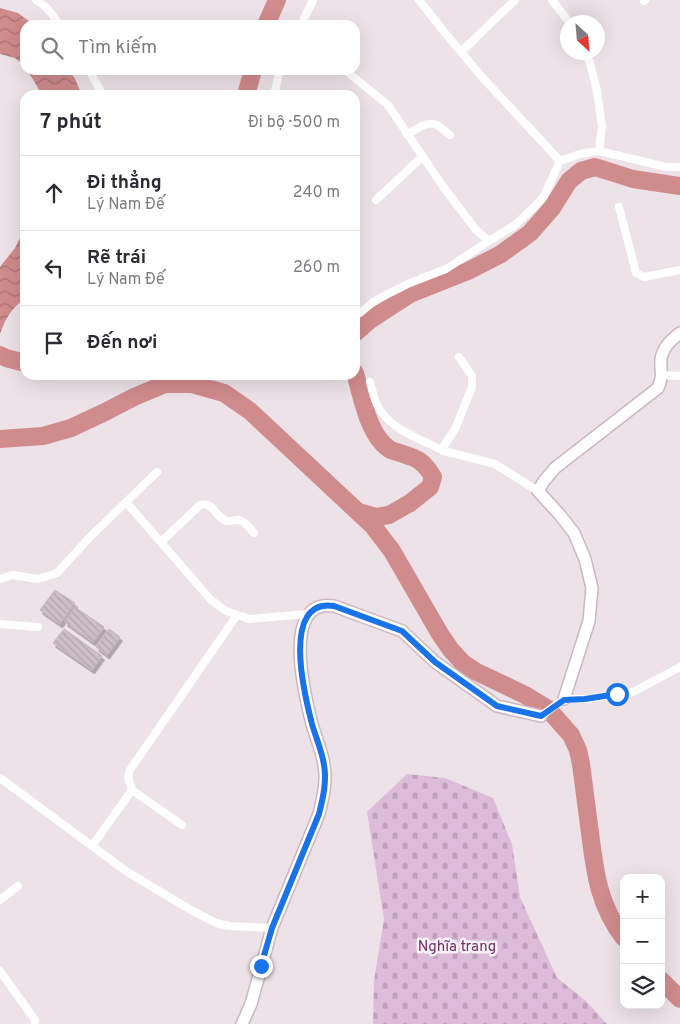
<!DOCTYPE html>
<html lang="vi">
<meta charset="utf-8">
<style>
:root{--surface:#fff;--page:#f2f2f3;--text:#2b2b33;--muted:#7c7c81;--line:#e1e1e2}
body{margin:0;font-family:Overpass,sans-serif;background:var(--page);color:var(--text)}
.controls{position:absolute;right:15px;bottom:15px;display:grid;overflow:hidden;border-radius:10px;box-shadow:0 5px 20px #0002}
.controls button{width:45px;height:45px;display:grid;place-items:center;padding:0;border:0;border-bottom:1px solid var(--line);background:var(--surface);color:var(--text);font:25px sans-serif}
.compass{position:absolute;left:560px;top:15px;width:45px;height:45px;border-radius:50%;background:var(--surface);box-shadow:0 5px 20px #0002;rotate:154deg}
.stop{position:absolute;width:15px;height:15px;margin:-11px;border:4px solid #1a73e8;border-radius:50%;background:#fff}
.stop.end{background:#1a73e8;border-color:#fff;box-shadow:0 1px 5px #0008}
.list{margin:0;padding:0;list-style:none}
h2{display:flex;justify-content:space-between;align-items:center;height:65px;margin:0;padding:0 20px;font-size:21px}
h2 small{font-size:16px;font-weight:400;color:var(--muted)}
.list li{display:grid;grid-template-columns:32px 1fr auto;gap:15px;align-items:center;box-sizing:border-box;height:75px;padding:0 20px;border-top:1px solid var(--line)}
.list b{display:block;font-size:19px;white-space:nowrap}
.list p{margin:0;font-size:16px;white-space:nowrap;color:var(--muted)}
.list em{font-size:16px;font-style:normal;color:var(--muted)}
.icon{flex:none;width:28px;height:28px;fill:none;stroke:currentColor;stroke-width:2;stroke-linecap:round;stroke-linejoin:round}
.map{position:relative;flex:none;width:680px;height:1024px;overflow:hidden}
.search{position:absolute;background:var(--surface);box-shadow:0 5px 20px #0002;left:20px;top:20px;width:340px;height:55px;display:flex;align-items:center;gap:12px;box-sizing:border-box;padding:0 18px;border-radius:15px;color:var(--muted);font-size:19px}
.panel{position:absolute;background:var(--surface);box-shadow:0 5px 20px #0002;left:20px;top:90px;width:340px;height:290px;border-radius:15px}
.map>svg:first-child{display:block}
.cemetery{fill:url(#cemetery-stones)}
.water{fill:url(#water-waves)}
.lines{fill:none;stroke-linecap:round;stroke-linejoin:round}
.river{stroke:#d08b8c;stroke-width:18}
.building{fill:url(#building-back-hatch);stroke:#c6b5bf;filter:url(#shadow)}
.secondary-casing{stroke:#ccb6c2;stroke-width:14}
.street{stroke:#fff;stroke-width:8}
.secondary{stroke:#fff;stroke-width:11}
.route{stroke:#1a73e8;stroke-width:6}
.labels{text-anchor:middle;stroke-width:5;stroke-linejoin:round;paint-order:stroke}
.park-label{font-size:15px;fill:#742d65;stroke:#f9f3f7}
</style>
<div class="map">
<svg width="680" height="1024" viewBox="0 0 680 1024">
<defs>
<pattern id="cemetery-stones" width="16" height="16" patternUnits="userSpaceOnUse" patternTransform="scale(1.25)"><rect width="16" height="16" fill="#ddbcda"/><path d="M2 7V4a2 2 0 0 1 4 0v3zM10 15v-3a2 2 0 0 1 4 0v3z" fill="#bfa1bb"/></pattern>
<pattern id="water-waves" width="16" height="10" patternUnits="userSpaceOnUse" patternTransform="scale(1.25)"><rect width="16" height="10" fill="#d08b8c"/><path d="M0 5q4-4 8 0t8 0" fill="none" stroke="#aa7173"/></pattern>
<pattern id="building-back-hatch" width="6" height="6" patternUnits="userSpaceOnUse" patternTransform="scale(1.25)"><rect width="6" height="6" fill="#cdbec7"/><path d="M-1 5l2 2M0 0l6 6M5-1l2 2" fill="none" stroke="#b1a3ab"/></pattern>
<filter id="shadow"><feDropShadow dx="2.5" dy="4" stdDeviation="0" flood-color="#0004"/></filter>
</defs>
<rect width="100%" height="100%" fill="#ece2e8"/>
<!-- cemetery -->
<path class="cemetery" d="M 407,774 L 445,778 L 493,798 L 512,844 L 520,897 L 557,978 L 585,1000 L 607,1024 L 373,1024 L 374,981 L 384,919 L 367,812 Z"/>
<!-- water -->
<path class="water" d="M 0,8 L 18,13 L 34,25 L 25,25 L 25,66 L 15,58 L 0,54 Z
M 27,70 L 69,70 L 75,79 L 82,95 L 41,95 L 37,86 Z
M 25,228 L 25,299 C 12,307 5,319 0,334 L 0,267 L 15,248 Z"/>
<g class="lines">
<!-- river -->
<path class="river" d="M 266,25 L 277,0
M 246,95 L 253,70
M 355,333 L 370,320 L 410,294 L 468,271 L 501,254 L 530,233 L 552,208 L 569,181 L 581,171 L 595,167 L 633,179 L 680,186
M 0,355 L 6,358 L 25,363
M 355,373 C 362,396 368,435 389,449 C 392,451 397,452 400,453 C 418,459 423,460 433,477 L 430,487 L 410,503 L 389,515 L 376,517 L 358,512
M 0,439 L 43,436 L 71,428 L 105,412 L 134,397 L 165,384 L 192,384 L 224,393 L 250,411 L 373,526 L 392,551 L 440,634 L 451,650 L 463,663 L 475,671 L 525,695 L 548,709 L 571,735 L 578,750 L 581,764 C 584,787 587,810 590,833 C 595,873 599,906 624,938
M 661,980 L 680,999"/>
</g>
<!-- building -->
<path class="building" d="M 55,590 L 75,603 L 60,624 L 40,610 Z
M 75,607 L 104,627 L 93,642 L 65,622 Z
M 64,629 L 102,656 L 92,670 L 53,643 Z
M 109,629 L 120,637 L 107,655 L 96,647 Z"/>
<g class="lines">
<!-- secondary casing -->
<g class="secondary-casing">
<path id="secondary" d="M 564,699 L 589,621 L 592,588 L 585,559 L 574,533 L 560,515 L 538,491 L 544,481 L 555,468 L 658,388 C 664,374 660,372 661,359 C 663,347 671,340 680,333
M 242,1024 L 251,1004 L 272,928 L 319,814 C 323,798 327,781 324,765 C 322,751 316,738 312,724 C 305,696 280,598 334,606 L 402,631 L 435,662 L 497,706 L 541,716"/>
</g>
<!-- street -->
<path class="street" d="M 36,0 L 47,8 L 60,25
M 419,0 L 445,33 L 482,77 L 560,161
M 552,0 L 569,22
M 644,1 L 645,0
M 301,25 L 313,0
M 461,52 L 515,0
M 585,52 L 590,63 L 597,91 L 602,127 L 599,151
M 89,70 L 103,95
M 345,70 L 388,105 L 442,185 L 476,230 L 489,241
M 274,95 L 280,70
M 407,135 C 415,130 428,120 437,125 C 442,128 446,132 450,135
M 376,200 L 422,157
M 619,207 L 636,273 L 644,277 L 680,270
M 360,313 L 373,302 L 388,294 L 410,283 L 446,269 L 489,241 L 515,225 L 533,208 L 544,196 L 560,161 L 580,154 L 599,151 L 666,167 L 680,167
M 459,357 L 472,376 L 472,387 L 456,427 L 444,446 L 444,451 L 495,464 L 538,491
M 662,375 L 680,376
M 370,382 C 372,390 374,398 377,405 C 390,430 420,439 444,451
M 126,502 L 211,600 L 226,611 L 249,619 L 308,614
M 161,542 L 200,505 C 213,500 215,518 227,521 C 230,522 235,519 239,520 C 245,521 250,529 254,533
M 0,579 L 12,575 L 38,579 L 57,573 L 90,537 L 157,472
M 0,624 L 38,627
M 541,716 L 564,699 L 585,699 L 633,692 L 680,667
M 0,778 L 126,871 L 189,909 L 216,923 L 229,926 L 272,928
M 132,790 L 128,777 L 130,770 L 237,615
M 92,846 L 132,790 L 182,825
M 0,900 L 18,886
M 0,971 L 35,1020 L 35,1024"/>
<!-- secondary -->
<use href="#secondary" class="secondary"/>
</g>
<g class="lines">
<!-- route -->
<path class="route" d="M 261,966 L 272,928 L 319,814 C 323,798 327,781 324,765 C 322,751 316,738 312,724 C 305,697 280,598 334,606 L 402,631 L 435,662 L 497,706 L 541,716 L 564,700 L 585,699 L 617,694"/>
</g>
<g class="labels">
<!-- park labels -->
<g class="park-label">
<text x="457" y="951">Nghĩa trang</text>
</g>
</g>
</svg>
<div class="controls">
<button>+</button>
<button>−</button>
<button><svg class="icon" aria-label="layers" viewBox="0 0 24 24"><path d="M12 4l9 5-9 5-9-5zM3 14l9 5 9-5"/></svg></button>
</div>
<svg class="compass" viewBox="-18 -18 36 36"><path d="M0-13l5 13h-10z" fill="#e53935"/><path d="M0 13l5-13h-10z" fill="#7c7c81"/></svg>
<div class="stop" style="left:617px;top:694px"></div>
<div class="stop end" style="left:261px;top:966px"></div>
<div class="search"><svg class="icon" aria-label="search" viewBox="0 0 24 24"><circle cx="10" cy="10" r="6"/><path d="M15 15l6 6"/></svg>Tìm kiếm</div>
<section class="panel">
<h2>7 phút<small>Đi bộ · 500 m</small></h2>
<ul class="list">
<li><svg class="icon" aria-label="ahead" viewBox="0 0 24 24"><path d="M12 20V5M6 11l6-6 6 6"/></svg><div><b>Đi thẳng</b><p>Lý Nam Đế</p></div><em>240 m</em></li>
<li><svg class="icon" aria-label="left" viewBox="0 0 24 24"><path d="M17 20v-9H6M10 6l-5 5 5 5"/></svg><div><b>Rẽ trái</b><p>Lý Nam Đế</p></div><em>260 m</em></li>
<li><svg class="icon" aria-label="arrive" viewBox="0 0 24 24"><path d="M6 21V4h12l-3 4 3 4H6"/></svg><div><b>Đến nơi</b></div></li>
</ul>
</section>
</div>
